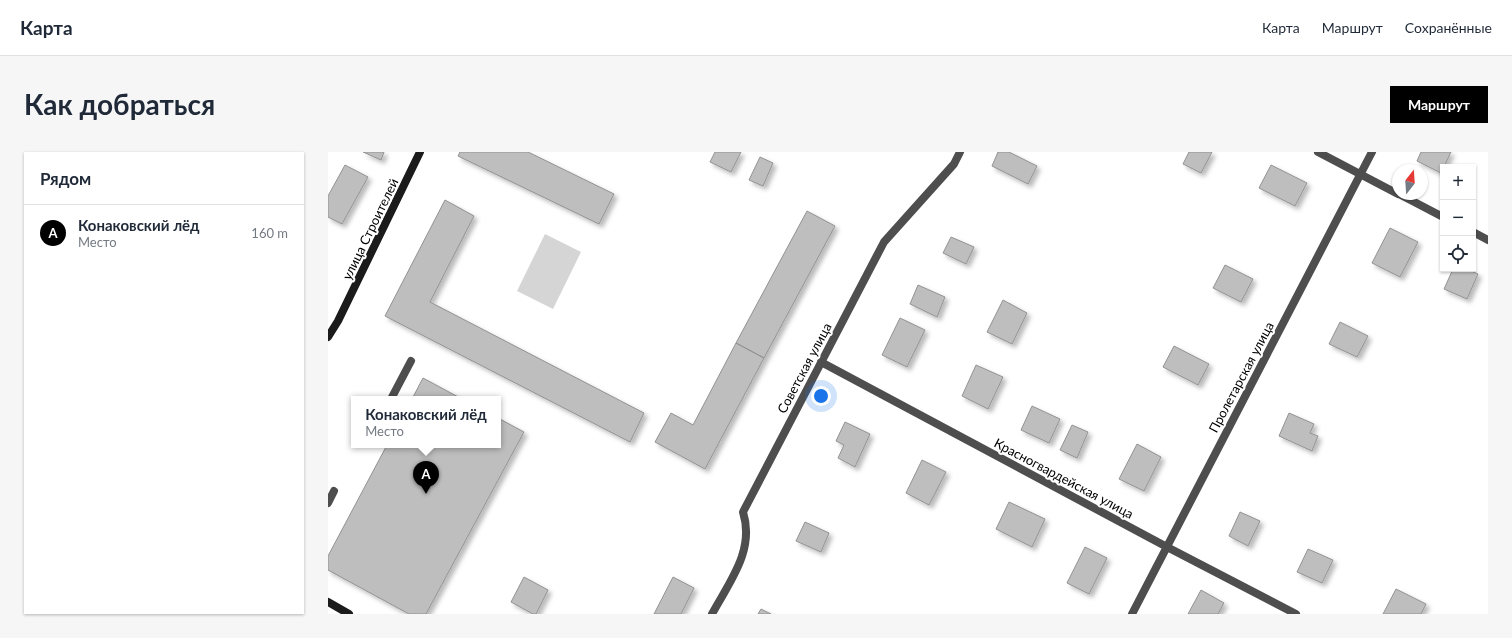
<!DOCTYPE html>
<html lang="ru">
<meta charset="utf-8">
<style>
:root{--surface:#fff;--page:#f6f6f7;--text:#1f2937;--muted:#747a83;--line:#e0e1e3;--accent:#000}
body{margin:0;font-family:Lato,sans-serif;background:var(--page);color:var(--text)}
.controls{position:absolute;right:12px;top:12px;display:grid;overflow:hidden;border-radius:0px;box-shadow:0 1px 3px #0004}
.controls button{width:36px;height:36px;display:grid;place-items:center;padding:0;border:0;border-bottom:1px solid var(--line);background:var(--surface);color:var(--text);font:20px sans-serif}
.compass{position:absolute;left:1064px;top:12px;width:36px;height:36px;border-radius:50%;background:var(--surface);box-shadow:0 1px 3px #0004;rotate:17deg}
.you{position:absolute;left:493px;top:244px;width:14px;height:14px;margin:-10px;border:3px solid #fff;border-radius:50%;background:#1a73e8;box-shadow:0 0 0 6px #1a73e833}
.badge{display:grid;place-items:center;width:26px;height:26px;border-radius:50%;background:var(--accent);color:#fff;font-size:13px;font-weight:700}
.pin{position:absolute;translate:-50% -33px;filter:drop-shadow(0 1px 2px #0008)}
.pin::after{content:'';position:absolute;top:21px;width:14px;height:12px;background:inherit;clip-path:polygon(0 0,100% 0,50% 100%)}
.popup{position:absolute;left:23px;top:244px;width:150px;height:52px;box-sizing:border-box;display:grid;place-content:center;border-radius:0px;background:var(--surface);filter:drop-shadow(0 1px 3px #0005);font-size:13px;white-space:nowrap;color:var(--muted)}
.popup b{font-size:15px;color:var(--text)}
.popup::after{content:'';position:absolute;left:50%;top:100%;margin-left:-8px;border:8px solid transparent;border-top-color:var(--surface)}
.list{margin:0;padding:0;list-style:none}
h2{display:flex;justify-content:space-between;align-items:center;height:52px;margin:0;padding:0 16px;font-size:17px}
h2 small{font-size:13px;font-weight:400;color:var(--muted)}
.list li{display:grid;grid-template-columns:26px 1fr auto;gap:12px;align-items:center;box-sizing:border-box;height:56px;padding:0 16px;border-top:1px solid var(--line)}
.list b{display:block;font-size:15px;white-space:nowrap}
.list p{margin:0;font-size:13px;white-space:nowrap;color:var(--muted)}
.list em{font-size:13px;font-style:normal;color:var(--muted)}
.icon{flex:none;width:22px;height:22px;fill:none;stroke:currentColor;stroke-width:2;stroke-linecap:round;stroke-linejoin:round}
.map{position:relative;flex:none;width:1160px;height:462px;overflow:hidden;border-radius:0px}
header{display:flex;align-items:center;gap:24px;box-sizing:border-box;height:56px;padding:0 20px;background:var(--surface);border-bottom:1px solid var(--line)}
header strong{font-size:19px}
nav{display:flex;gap:22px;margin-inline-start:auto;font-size:14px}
.intro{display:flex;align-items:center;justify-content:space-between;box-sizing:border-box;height:96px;padding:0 24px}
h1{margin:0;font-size:28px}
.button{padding:10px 18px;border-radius:0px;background:var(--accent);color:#fff;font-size:14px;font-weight:700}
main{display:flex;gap:24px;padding:0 24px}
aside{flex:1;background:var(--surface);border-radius:0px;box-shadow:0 1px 3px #0004}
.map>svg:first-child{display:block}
.green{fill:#d5d5d5}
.building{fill:#bebebe;stroke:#929292;filter:url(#shadow)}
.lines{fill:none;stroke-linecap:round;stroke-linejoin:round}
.lane{stroke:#4e4e4e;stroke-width:8}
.street{stroke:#4e4e4e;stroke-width:8}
.secondary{stroke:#1b1b1b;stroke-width:8}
.labels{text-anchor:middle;stroke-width:4;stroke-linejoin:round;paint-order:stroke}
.street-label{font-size:13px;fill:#000;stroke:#fff}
</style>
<header>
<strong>Карта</strong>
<nav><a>Карта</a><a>Маршрут</a><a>Сохранённые</a></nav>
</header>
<div class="intro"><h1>Как добраться</h1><a class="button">Маршрут</a></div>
<main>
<aside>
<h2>Рядом<small></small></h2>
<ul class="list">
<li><span class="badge">A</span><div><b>Конаковский лёд</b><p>Место</p></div><em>160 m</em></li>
</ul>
</aside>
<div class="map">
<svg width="1160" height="462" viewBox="0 0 1160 462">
<defs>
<filter id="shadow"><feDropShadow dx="3.5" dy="3.5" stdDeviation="2" flood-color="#0004"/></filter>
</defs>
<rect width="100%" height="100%" fill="#fff"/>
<!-- green -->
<path class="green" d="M 217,82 L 253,100 L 225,157 L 189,139 Z"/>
<!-- building -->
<path class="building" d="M 35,0 L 56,0 L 53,8 Z
M 132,0 L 200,0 L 286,42 L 271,72 L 130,4 Z
M 387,0 L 413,0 L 403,20 L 382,10 Z
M 670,0 L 681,0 L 709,14 L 700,32 L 664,14 Z
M 861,0 L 884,0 L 873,21 L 855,12 Z
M 1093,0 L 1123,0 L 1113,21 L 1089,9 Z
M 432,5 L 445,11 L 435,34 L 421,28 Z
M 17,13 L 40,25 L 14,72 L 0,65 L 0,44 Z
M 943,13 L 979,31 L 967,54 L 931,36 Z
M 117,48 L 146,64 L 102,150 L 316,261 L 302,290 L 57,164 Z
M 479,59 L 507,74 L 436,206 L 408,191 Z
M 1062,76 L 1090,90 L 1072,125 L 1044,111 Z
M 623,85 L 646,95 L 638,112 L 615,101 Z
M 897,113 L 925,127 L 913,150 L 885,136 Z
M 1125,117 L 1139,117 L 1150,122 L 1139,147 L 1116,137 Z
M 590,133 L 617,145 L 609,165 L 582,152 Z
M 675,148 L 699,161 L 684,192 L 659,180 Z
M 572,166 L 597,178 L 579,215 L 554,203 Z
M 1012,170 L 1040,184 L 1029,205 L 1001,192 Z
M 408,191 L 436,206 L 377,317 L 327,290 L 343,261 L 365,273 Z
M 846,194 L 881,212 L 870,233 L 835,215 Z
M 648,213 L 675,225 L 660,257 L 634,244 Z
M 95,226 L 134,247 L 84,247 Z
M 704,254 L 732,267 L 721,291 L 693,278 Z
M 961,261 L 986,272 L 982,281 L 990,284 L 984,299 L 951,284 Z
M 170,266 L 196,280 L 98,462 L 81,462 L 0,418 L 0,404 L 59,293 L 170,293 Z
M 517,270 L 542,282 L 527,315 L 510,306 L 516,293 L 508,289 Z
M 744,273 L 760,280 L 749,306 L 732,298 Z
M 809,292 L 833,305 L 816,339 L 791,327 Z
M 594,308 L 618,320 L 601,353 L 578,341 Z
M 681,350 L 717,367 L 704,395 L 668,377 Z
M 912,360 L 932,369 L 920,394 L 901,384 Z
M 477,370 L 501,381 L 493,400 L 468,389 Z
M 757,395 L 779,406 L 761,442 L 739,431 Z
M 980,397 L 1005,408 L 994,431 L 969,420 Z
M 196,425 L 220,438 L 208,462 L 205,462 L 183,450 Z
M 345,425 L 366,436 L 353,462 L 326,462 Z
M 1068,437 L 1098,452 L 1093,462 L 1055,462 Z
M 873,438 L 896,451 L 890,462 L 860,462 Z
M 433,457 L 443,462 L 430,462 Z"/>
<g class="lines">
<!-- lane -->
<path class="lane" d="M 63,247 L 83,209
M 0,351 L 6,339"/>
<!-- street -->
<path class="street" d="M 990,0 L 1070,42
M 1071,42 L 1115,65
M 1145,80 L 1160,88
M 493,210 L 839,395 L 968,462
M 384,462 C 402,429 427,398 415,360 L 556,90 L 626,12 L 632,0
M 804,462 L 1044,0"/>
<!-- secondary -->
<path class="secondary" d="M 0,185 L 10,169 L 92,0
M 0,450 L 21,462"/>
</g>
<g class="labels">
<!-- street labels -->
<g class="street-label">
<text transform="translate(42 77) rotate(-64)" y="5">улица Строителей</text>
<text transform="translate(476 216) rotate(-62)" y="5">Советская улица</text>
<text transform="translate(913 225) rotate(-62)" y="5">Пролетарская улица</text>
<text transform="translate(736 326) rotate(28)" y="5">Красногвардейская улица</text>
</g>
</g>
</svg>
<div class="controls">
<button>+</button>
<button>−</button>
<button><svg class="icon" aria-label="locate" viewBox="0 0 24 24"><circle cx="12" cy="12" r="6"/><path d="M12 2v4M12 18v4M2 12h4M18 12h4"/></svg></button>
</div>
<svg class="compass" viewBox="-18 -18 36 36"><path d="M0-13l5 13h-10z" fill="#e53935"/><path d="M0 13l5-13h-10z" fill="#747a83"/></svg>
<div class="you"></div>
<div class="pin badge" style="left:98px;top:342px">A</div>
<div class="popup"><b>Конаковский лёд</b>Место</div>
</div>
</main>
